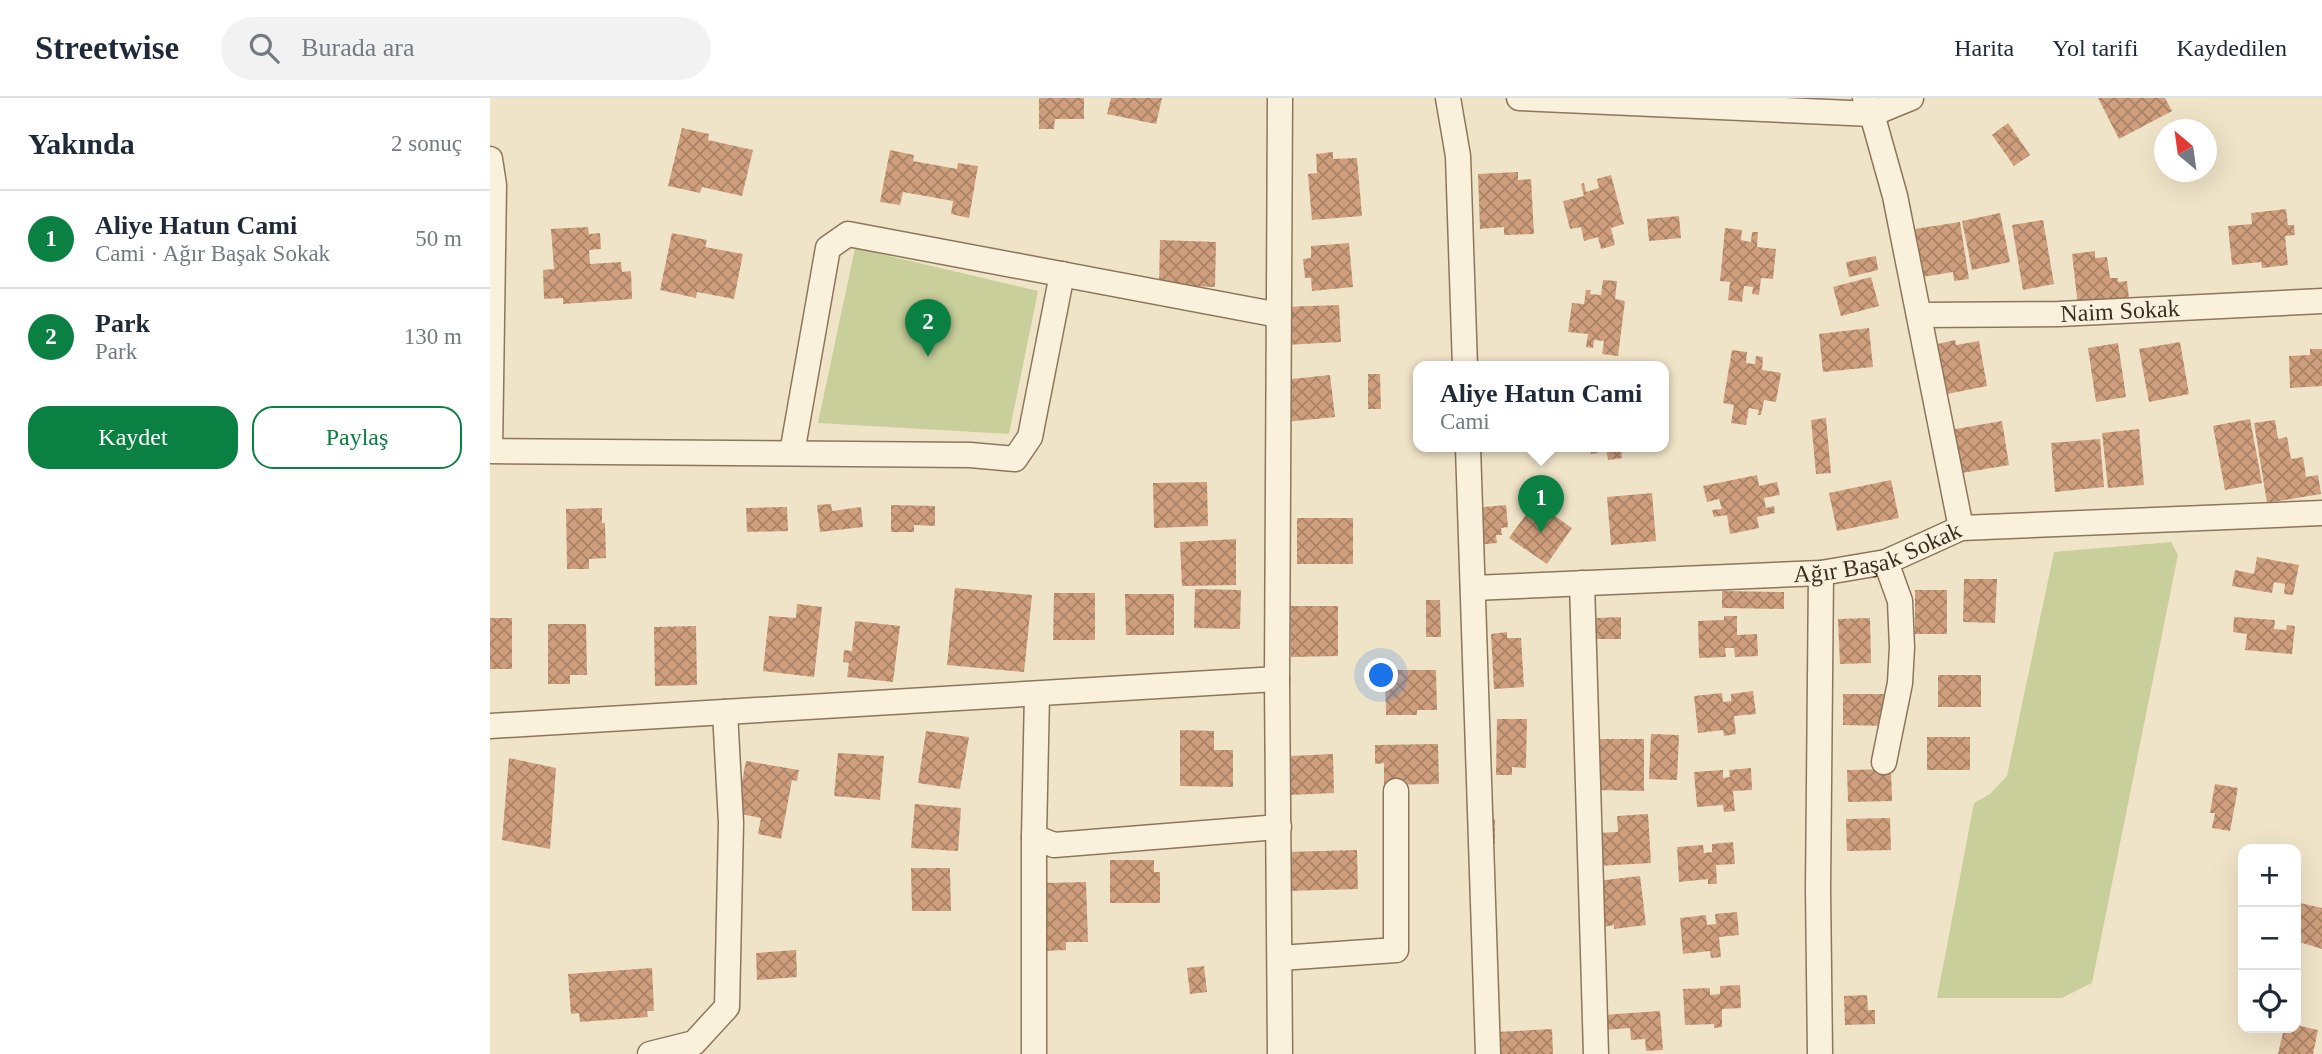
<!DOCTYPE html>
<html lang="tr">
<meta charset="utf-8">
<style>
:root{--surface:#fff;--page:#f2f2f3;--text:#1f2937;--muted:#747a83;--line:#e0e1e3;--accent:#0b8043}
body{margin:0;font-family:Georgia,serif;background:var(--page);color:var(--text)}
.controls{position:absolute;right:21px;bottom:21px;display:grid;overflow:hidden;border-radius:14px;box-shadow:0 7px 28px #0002}
.controls button{width:63px;height:63px;display:grid;place-items:center;padding:0;border:0;border-bottom:2px solid var(--line);background:var(--surface);color:var(--text);font:35px sans-serif}
.compass{position:absolute;left:1664px;top:21px;width:63px;height:63px;border-radius:50%;background:var(--surface);box-shadow:0 7px 28px #0002;rotate:331deg}
.you{position:absolute;left:892px;top:578px;width:24px;height:24px;margin:-18px;border:5px solid #fff;border-radius:50%;background:#1a73e8;box-shadow:0 0 0 10px #1a73e833}
.badge{display:grid;place-items:center;width:46px;height:46px;border-radius:50%;background:var(--accent);color:#fff;font-size:23px;font-weight:700}
.pin{position:absolute;translate:-50% -58px;filter:drop-shadow(0 2px 4px #0008)}
.pin::after{content:'';position:absolute;top:37px;width:24px;height:21px;background:inherit;clip-path:polygon(0 0,100% 0,50% 100%)}
.popup{position:absolute;left:923px;top:263px;width:256px;height:91px;box-sizing:border-box;display:grid;place-content:center;border-radius:14px;background:var(--surface);filter:drop-shadow(0 2px 5px #0005);font-size:23px;white-space:nowrap;color:var(--muted)}
.popup b{font-size:26px;color:var(--text)}
.popup::after{content:'';position:absolute;left:50%;top:100%;margin-left:-14px;border:14px solid transparent;border-top-color:var(--surface)}
.list{margin:0;padding:0;list-style:none}
h2{display:flex;justify-content:space-between;align-items:center;height:91px;margin:0;padding:0 28px;font-size:30px}
h2 small{font-size:23px;font-weight:400;color:var(--muted)}
.list li{display:grid;grid-template-columns:46px 1fr auto;gap:21px;align-items:center;box-sizing:border-box;height:98px;padding:0 28px;border-top:2px solid var(--line)}
.list b{display:block;font-size:26px;white-space:nowrap}
.list p{margin:0;font-size:23px;white-space:nowrap;color:var(--muted)}
.list em{font-size:23px;font-style:normal;color:var(--muted)}
.actions{display:flex;gap:14px;padding:21px 28px}
.actions a{flex:1;padding:16px 0;border:2px solid var(--accent);border-radius:21px;text-align:center;font-size:24px;color:var(--accent)}
.actions .main{background:var(--accent);color:#fff}
.icon{flex:none;width:38px;height:38px;fill:none;stroke:currentColor;stroke-width:2;stroke-linecap:round;stroke-linejoin:round}
.map{position:relative;flex:none;width:1832px;height:956px;overflow:hidden}
header{display:flex;align-items:center;gap:42px;box-sizing:border-box;height:98px;padding:0 35px;background:var(--surface);border-bottom:2px solid var(--line)}
header strong{font-size:33px}
nav{display:flex;gap:38px;margin-inline-start:auto;font-size:24px}
.search{width:490px;height:63px;background:var(--page);display:flex;align-items:center;gap:18px;box-sizing:border-box;padding:0 24px;border-radius:38px;color:var(--muted);font-size:26px}
main{display:flex}
aside{flex:1;background:var(--surface)}
.map>svg:first-child{display:block}
.park{fill:#c9cf9b}
.building{fill:url(#building-cross-hatch)}
.lines{fill:none;stroke-linecap:round;stroke-linejoin:round}
.street-casing{stroke:#8d765c;stroke-width:27}
.street{stroke:#faf1dc;stroke-width:24}
.labels{text-anchor:middle;stroke-width:7;stroke-linejoin:round;paint-order:stroke}
.street-label{font-size:24px;fill:#3d2e20;stroke:#f7eed8}
</style>
<header>
<strong>Streetwise</strong>
<div class="search"><svg class="icon" aria-label="search" viewBox="0 0 24 24"><circle cx="10" cy="10" r="6"/><path d="M15 15l6 6"/></svg>Burada ara</div>
<nav><a>Harita</a><a>Yol tarifi</a><a>Kaydedilen</a></nav>
</header>
<main>
<aside>
<h2>Yakında<small>2 sonuç</small></h2>
<ul class="list">
<li><span class="badge">1</span><div><b>Aliye Hatun Cami</b><p>Cami · Ağır Başak Sokak</p></div><em>50 m</em></li>
<li><span class="badge">2</span><div><b>Park</b><p>Park</p></div><em>130 m</em></li>
</ul>
<div class="actions"><a class="main">Kaydet</a><a>Paylaş</a></div>
</aside>
<div class="map">
<svg width="1832" height="956" viewBox="0 0 1832 956">
<defs>
<pattern id="building-cross-hatch" width="8" height="8" patternUnits="userSpaceOnUse" patternTransform="scale(1.75)"><rect width="8" height="8" fill="#cf9f7d"/><path d="M0 0l8 8M0 8l8-8" fill="none" stroke="#a98266"/></pattern>
</defs>
<rect width="100%" height="100%" fill="#f0e4c8"/>
<!-- park -->
<path class="park" d="M 365,150 L 548,193 L 519,336 L 328,325 Z
M 1681,444 L 1688,457 L 1602,885 L 1572,900 L 1447,900 L 1484,705 L 1500,696 L 1517,678 L 1564,454 Z"/>
<!-- building -->
<path class="building" d="M 549,0 L 594,0 L 594,21 L 565,21 L 564,31 L 549,31 Z
M 621,0 L 672,0 L 666,26 L 617,16 Z
M 1608,0 L 1675,0 L 1682,13 L 1629,41 Z
M 1518,25 L 1540,57 L 1524,68 L 1502,37 Z
M 192,30 L 219,36 L 218,42 L 263,52 L 252,98 L 212,89 L 210,95 L 178,88 Z
M 400,52 L 424,57 L 423,63 L 467,71 L 468,65 L 488,68 L 479,120 L 461,116 L 463,103 L 413,94 L 410,107 L 390,104 Z
M 843,54 L 843,61 L 867,60 L 872,118 L 822,122 L 818,76 L 827,75 L 826,56 Z
M 1028,74 L 1028,82 L 1041,81 L 1044,136 L 1014,137 L 1014,129 L 990,131 L 988,76 Z
M 1121,77 L 1134,126 L 1121,130 L 1125,147 L 1111,151 L 1108,139 L 1094,143 L 1091,129 L 1080,131 L 1073,103 L 1094,98 L 1091,86 L 1094,85 L 1096,94 L 1109,90 L 1107,81 Z
M 1796,111 L 1798,127 L 1804,127 L 1805,137 L 1795,138 L 1798,167 L 1772,170 L 1771,164 L 1742,167 L 1738,128 L 1762,126 L 1761,115 Z
M 1510,115 L 1520,164 L 1482,172 L 1472,123 Z
M 1189,118 L 1191,140 L 1159,143 L 1157,121 Z
M 1553,122 L 1564,186 L 1533,192 L 1522,127 Z
M 1470,124 L 1479,181 L 1464,183 L 1463,174 L 1426,180 L 1418,132 Z
M 98,129 L 99,136 L 110,135 L 111,151 L 99,152 L 100,166 L 131,164 L 132,174 L 141,173 L 142,201 L 73,206 L 73,200 L 54,201 L 53,172 L 64,171 L 61,131 Z
M 1235,130 L 1252,132 L 1251,142 L 1261,144 L 1262,134 L 1268,134 L 1267,149 L 1286,151 L 1283,181 L 1271,180 L 1269,197 L 1262,196 L 1263,189 L 1254,188 L 1252,204 L 1238,202 L 1240,184 L 1230,183 Z
M 182,135 L 217,142 L 215,149 L 253,156 L 244,201 L 207,194 L 206,200 L 170,192 Z
M 670,142 L 726,144 L 725,189 L 669,187 Z
M 859,145 L 863,189 L 822,193 L 821,180 L 815,180 L 813,161 L 821,160 L 821,148 Z
M 1605,153 L 1605,160 L 1617,159 L 1620,180 L 1628,180 L 1628,184 L 1637,183 L 1639,201 L 1588,208 L 1582,156 Z
M 1386,158 L 1388,172 L 1359,179 L 1356,164 Z
M 1381,179 L 1389,208 L 1351,218 L 1343,189 Z
M 1113,182 L 1127,183 L 1125,201 L 1135,203 L 1128,258 L 1112,256 L 1114,243 L 1104,242 L 1103,250 L 1096,249 L 1098,236 L 1078,234 L 1082,205 L 1094,206 L 1096,192 L 1101,192 L 1100,196 L 1111,197 Z
M 849,207 L 851,244 L 795,247 L 793,209 Z
M 1379,230 L 1383,269 L 1333,274 L 1329,236 Z
M 1465,242 L 1466,247 L 1489,243 L 1497,288 L 1452,297 L 1443,247 Z
M 1690,244 L 1699,296 L 1659,304 L 1649,251 Z
M 1628,245 L 1636,299 L 1606,304 L 1598,250 Z
M 1820,251 L 1832,251 L 1832,288 L 1800,290 L 1799,258 L 1820,257 Z
M 1242,252 L 1257,254 L 1256,265 L 1265,266 L 1266,258 L 1273,259 L 1272,272 L 1291,275 L 1286,304 L 1274,302 L 1271,317 L 1268,317 L 1269,312 L 1259,310 L 1256,327 L 1241,325 L 1244,307 L 1233,305 Z
M 878,276 L 890,276 L 891,311 L 878,311 Z
M 840,277 L 845,319 L 796,324 L 792,282 Z
M 1336,320 L 1341,375 L 1326,376 L 1321,322 Z
M 1760,321 L 1772,385 L 1735,392 L 1723,328 Z
M 1785,322 L 1788,341 L 1797,339 L 1801,361 L 1813,359 L 1816,379 L 1828,377 L 1831,396 L 1777,405 L 1764,325 Z
M 1512,323 L 1519,367 L 1466,376 L 1454,333 Z
M 1649,331 L 1654,387 L 1618,390 L 1612,335 Z
M 1610,341 L 1614,389 L 1565,394 L 1561,345 Z
M 1100,349 L 1107,349 L 1108,355 L 1101,356 Z
M 1116,349 L 1131,349 L 1132,360 L 1118,362 Z
M 1267,377 L 1269,388 L 1287,384 L 1290,397 L 1274,400 L 1276,410 L 1284,408 L 1285,415 L 1267,419 L 1269,430 L 1240,436 L 1237,417 L 1224,419 L 1222,412 L 1232,411 L 1229,401 L 1217,404 L 1213,388 Z
M 1401,382 L 1409,420 L 1347,433 L 1339,395 Z
M 717,384 L 718,428 L 664,430 L 663,385 Z
M 1162,395 L 1166,443 L 1121,447 L 1117,399 Z
M 1045,404 L 1082,430 L 1057,466 L 1019,440 Z
M 341,406 L 342,413 L 371,409 L 373,429 L 330,434 L 327,407 Z
M 401,407 L 445,408 L 445,428 L 424,427 L 424,434 L 401,434 Z
M 1016,407 L 1018,429 L 1011,430 L 1012,437 L 1006,437 L 1007,445 L 987,447 L 984,410 Z
M 297,409 L 298,433 L 257,434 L 256,410 Z
M 112,410 L 112,425 L 115,425 L 116,460 L 99,461 L 99,471 L 77,471 L 76,411 Z
M 807,420 L 863,420 L 863,466 L 807,466 Z
M 746,441 L 746,487 L 692,488 L 690,444 Z
M 1767,459 L 1809,467 L 1803,497 L 1794,496 L 1795,486 L 1784,484 L 1782,495 L 1742,488 L 1745,472 L 1764,476 Z
M 1474,481 L 1507,481 L 1505,525 L 1473,524 Z
M 465,490 L 542,497 L 534,574 L 457,567 Z
M 705,491 L 751,492 L 750,531 L 704,530 Z
M 1425,492 L 1457,492 L 1457,536 L 1425,536 Z
M 1232,493 L 1294,494 L 1294,511 L 1232,510 Z
M 564,495 L 605,495 L 605,542 L 563,542 Z
M 635,496 L 684,496 L 684,537 L 636,537 Z
M 936,502 L 950,502 L 951,539 L 936,539 Z
M 307,506 L 332,509 L 324,579 L 273,573 L 279,518 L 306,520 Z
M 800,508 L 848,508 L 848,558 L 801,559 Z
M 1234,518 L 1247,518 L 1247,537 L 1267,536 L 1268,558 L 1245,559 L 1244,550 L 1235,550 L 1236,559 L 1209,560 L 1208,523 L 1234,522 Z
M 1131,519 L 1131,541 L 1104,541 L 1104,520 Z
M 1744,519 L 1785,522 L 1784,531 L 1796,532 L 1797,527 L 1805,528 L 1802,556 L 1755,552 L 1757,536 L 1743,534 Z
M 0,520 L 22,520 L 22,571 L 0,571 Z
M 1380,520 L 1381,565 L 1350,566 L 1348,521 Z
M 365,523 L 410,528 L 403,584 L 357,579 L 359,565 L 353,564 L 354,552 L 362,553 Z
M 58,526 L 96,526 L 97,577 L 80,577 L 80,586 L 58,586 Z
M 206,528 L 207,587 L 165,588 L 164,529 Z
M 1017,534 L 1017,540 L 1031,540 L 1034,589 L 1004,591 L 1001,536 Z
M 895,572 L 946,572 L 947,612 L 927,612 L 927,617 L 896,617 Z
M 1448,577 L 1491,577 L 1491,609 L 1448,609 Z
M 1263,593 L 1266,616 L 1244,618 L 1246,636 L 1234,638 L 1233,632 L 1208,635 L 1204,598 L 1232,595 L 1233,604 L 1241,603 L 1241,596 Z
M 1353,596 L 1397,596 L 1397,628 L 1353,627 Z
M 1007,621 L 1037,621 L 1036,670 L 1022,669 L 1022,677 L 1006,677 Z
M 690,632 L 724,633 L 724,652 L 743,652 L 743,689 L 690,688 Z
M 436,633 L 479,639 L 470,691 L 428,685 Z
M 1161,636 L 1189,637 L 1187,682 L 1159,681 Z
M 1437,639 L 1480,639 L 1480,672 L 1437,672 Z
M 1101,641 L 1154,641 L 1154,693 L 1101,692 Z
M 948,646 L 949,686 L 894,687 L 894,665 L 885,666 L 885,647 Z
M 348,655 L 394,658 L 390,702 L 344,698 Z
M 843,656 L 844,695 L 800,697 L 799,658 Z
M 19,660 L 66,670 L 60,751 L 12,742 Z
M 256,663 L 309,672 L 307,683 L 302,682 L 291,741 L 268,736 L 271,720 L 246,715 Z
M 1261,670 L 1262,692 L 1243,693 L 1245,713 L 1234,714 L 1233,707 L 1207,709 L 1204,674 L 1233,672 L 1233,680 L 1240,679 L 1239,672 Z
M 1401,671 L 1402,703 L 1358,704 L 1357,672 Z
M 1725,686 L 1748,690 L 1740,733 L 1722,730 L 1725,715 L 1720,715 Z
M 425,706 L 471,710 L 468,753 L 421,750 Z
M 1158,716 L 1161,765 L 1107,768 L 1106,735 L 1128,734 L 1127,718 Z
M 1400,720 L 1401,752 L 1357,753 L 1356,721 Z
M 992,721 L 1005,721 L 1005,746 L 992,747 Z
M 1243,744 L 1245,766 L 1226,767 L 1227,786 L 1218,786 L 1218,781 L 1189,784 L 1187,749 L 1213,747 L 1214,755 L 1222,754 L 1222,746 Z
M 867,752 L 868,791 L 797,793 L 796,754 Z
M 620,762 L 664,762 L 664,774 L 670,774 L 670,805 L 620,805 Z
M 421,770 L 460,770 L 461,813 L 422,813 Z
M 1150,778 L 1156,827 L 1124,831 L 1124,827 L 1112,829 L 1107,783 Z
M 596,784 L 598,844 L 576,844 L 576,852 L 555,853 L 554,785 Z
M 1810,805 L 1832,810 L 1832,851 L 1806,843 L 1806,822 Z
M 1247,814 L 1249,837 L 1229,839 L 1231,859 L 1221,860 L 1220,853 L 1193,856 L 1190,820 L 1216,817 L 1217,827 L 1226,826 L 1225,816 Z
M 306,852 L 307,879 L 267,882 L 266,855 Z
M 714,868 L 717,894 L 700,896 L 697,870 Z
M 162,870 L 164,913 L 157,913 L 158,919 L 90,924 L 89,915 L 81,916 L 78,876 Z
M 1250,887 L 1251,910 L 1232,911 L 1232,929 L 1224,930 L 1224,926 L 1195,927 L 1193,891 L 1220,890 L 1220,897 L 1230,896 L 1230,888 Z
M 1377,897 L 1378,912 L 1385,912 L 1385,926 L 1355,927 L 1354,898 Z
M 1170,913 L 1173,952 L 1156,953 L 1155,941 L 1141,942 L 1140,930 L 1114,932 L 1113,917 Z
M 1806,927 L 1828,932 L 1823,956 L 1788,956 L 1794,930 L 1806,930 Z
M 1062,931 L 1063,956 L 1007,956 L 1006,934 Z"/>
<g class="lines">
<!-- street casing -->
<g class="street-casing">
<g id="street">
<path d="M 790,0 L 787,581 L 790,956"/>
<path d="M 958,0 L 968,58 L 975,269"/>
<path d="M 1029,0 L 1382,16 L 1421,0"/>
<path d="M 1375,0 L 1382,16 L 1405,98 L 1471,430"/>
<path d="M 0,61 L 4,87 L 0,353 L 480,357 L 525,361 L 540,339 L 572,176"/>
<path id="s1" d="M 1429,217 L 1569,216 L 1832,203"/>
<path d="M 978,349 L 998,956"/>
<path d="M 302,355 L 338,150 L 358,136 L 789,217"/>
<path d="M 1092,485 L 1106,956"/>
<path id="s2" d="M 983,490 L 1331,475 L 1396,464 L 1471,430 L 1832,415"/>
<path d="M 547,596 L 544,739 L 564,747 L 789,729"/>
<path d="M 0,628 L 787,581"/>
<path d="M 1394,664 L 1410,585 L 1412,549 L 1410,503 L 1396,464"/>
<path d="M 544,739 L 544,956"/>
<path d="M 790,860 L 906,852 L 906,693"/>
<path d="M 160,956 L 204,945 L 237,909 L 241,725 L 235,614"/>
<path d="M 1330,956 L 1328,791 L 1331,475"/>
</g>
</g>
<!-- street -->
<use href="#street" class="street"/>
</g>
<g class="labels">
<!-- street labels -->
<g class="street-label">
<text dy="8" stroke="none"><textPath href="#s1" startOffset="201">Naim Sokak</textPath></text>
<text dy="8" stroke="none"><textPath href="#s2" startOffset="408">Ağır Başak Sokak</textPath></text>
</g>
</g>
</svg>
<div class="controls">
<button>+</button>
<button>−</button>
<button><svg class="icon" aria-label="locate" viewBox="0 0 24 24"><circle cx="12" cy="12" r="6"/><path d="M12 2v4M12 18v4M2 12h4M18 12h4"/></svg></button>
</div>
<svg class="compass" viewBox="-18 -18 36 36"><path d="M0-13l5 13h-10z" fill="#e53935"/><path d="M0 13l5-13h-10z" fill="#747a83"/></svg>
<div class="you"></div>
<div class="pin badge" style="left:1051px;top:435px">1</div>
<div class="popup"><b>Aliye Hatun Cami</b>Cami</div>
<div class="pin badge" style="left:438px;top:259px">2</div>
</div>
</main>
